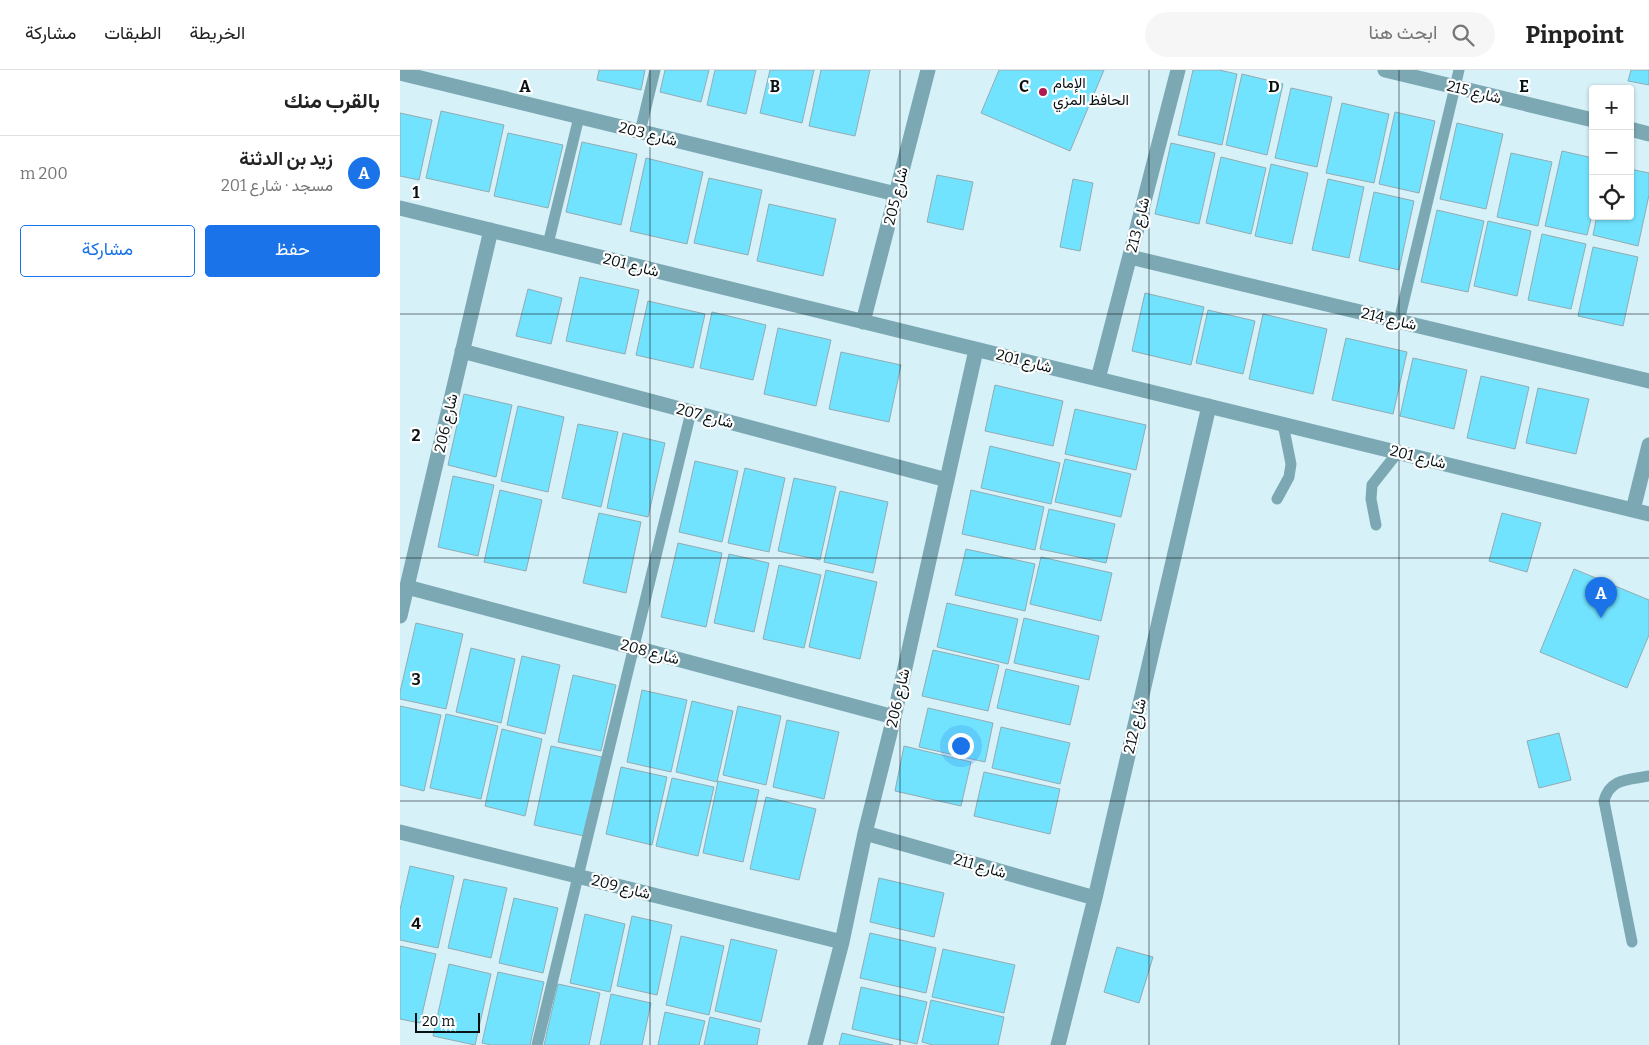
<!DOCTYPE html>
<html lang="ar">
<meta charset="utf-8">
<style>
:root{--surface:#fff;--page:#f6f6f6;--text:#222;--muted:#767676;--line:#e0e0e0;--accent:#1a73e8}
body{margin:0;font-family:Bitter,Vazirmatn,serif;background:var(--page);color:var(--text);direction:rtl}
.controls{position:absolute;right:15px;top:15px;display:grid;overflow:hidden;border-radius:5px;box-shadow:0 1px 4px #0004}
.controls button{width:45px;height:45px;display:grid;place-items:center;padding:0;border:0;border-bottom:1px solid var(--line);background:var(--surface);color:var(--text);font:25px sans-serif}
.scale{position:absolute;left:15px;bottom:12px;width:65px;box-sizing:border-box;padding-left:5px;border:2px solid #081114;border-top:0;font-size:14px;line-height:18px;white-space:nowrap;color:#081114;-webkit-text-stroke:4px #fff;paint-order:stroke}
.you{position:absolute;left:560px;top:675px;width:18px;height:18px;margin:-12px;border:4px solid #fff;border-radius:50%;background:#1a73e8;box-shadow:0 0 0 8px #1a73e833}
.badge{display:grid;place-items:center;width:32px;height:32px;border-radius:50%;background:var(--accent);color:#fff;font-size:16px;font-weight:700}
.pin{position:absolute;translate:-50% -41px;filter:drop-shadow(0 1px 2px #0008)}
.pin::after{content:'';position:absolute;top:26px;width:18px;height:15px;background:inherit;clip-path:polygon(0 0,100% 0,50% 100%)}
.list{margin:0;padding:0;list-style:none}
h2{display:flex;justify-content:space-between;align-items:center;height:65px;margin:0;padding:0 20px;font-size:21px}
h2 small{font-size:16px;font-weight:400;color:var(--muted)}
.list li{display:grid;grid-template-columns:32px 1fr auto;gap:15px;align-items:center;box-sizing:border-box;height:75px;padding:0 20px;border-top:1px solid var(--line)}
.list b{display:block;font-size:19px;white-space:nowrap}
.list p{margin:0;font-size:16px;white-space:nowrap;color:var(--muted)}
.list em{font-size:16px;font-style:normal;color:var(--muted)}
.actions{display:flex;gap:10px;padding:15px 20px}
.actions a{flex:1;padding:11px 0;border:1px solid var(--accent);border-radius:5px;text-align:center;font-size:18px;color:var(--accent)}
.actions .main{background:var(--accent);color:#fff}
.icon{flex:none;width:28px;height:28px;fill:none;stroke:currentColor;stroke-width:2;stroke-linecap:round;stroke-linejoin:round}
.map{position:relative;flex:none;width:1249px;height:975px;overflow:hidden;direction:ltr}
header{display:flex;align-items:center;gap:30px;box-sizing:border-box;height:70px;padding:0 25px;background:var(--surface);border-bottom:1px solid var(--line)}
header strong{font-size:24px}
nav{display:flex;gap:28px;margin-inline-start:auto;font-size:18px}
.search{width:350px;height:45px;background:var(--page);display:flex;align-items:center;gap:12px;box-sizing:border-box;padding:0 18px;border-radius:28px;color:var(--muted);font-size:19px}
main{display:flex}
aside{flex:1;background:var(--surface)}
.map>svg:first-child{display:block}
.building{fill:#72e3ff;stroke:#92abb2}
.lines{fill:none;stroke-linecap:round;stroke-linejoin:round}
.lane{stroke:#7ca8b3;stroke-width:11}
.street{stroke:#7ca8b3;stroke-width:15}
.grid{fill:none;stroke:#081114;stroke-width:1;stroke-opacity:0.55}
.poi-dot{fill:#ac1a50;stroke:#fff;stroke-width:2}
.labels{text-anchor:middle;stroke-width:4.5;stroke-linejoin:round;paint-order:stroke}
.poi-label{font-size:15px;fill:#081114;stroke:#fff;text-anchor:start}
.street-label{font-size:15px;fill:#081114;stroke:#fff}
.grid-label{font-size:16px;text-anchor:middle;font-weight:bold;fill:#081114;stroke:#fff;stroke-width:4.5;stroke-linejoin:round;paint-order:stroke}
</style>
<header>
<strong>Pinpoint</strong>
<div class="search"><svg class="icon" aria-label="search" viewBox="0 0 24 24"><circle cx="10" cy="10" r="6"/><path d="M15 15l6 6"/></svg>ابحث هنا</div>
<nav><a>الخريطة</a><a>الطبقات</a><a>مشاركة</a></nav>
</header>
<main>
<div class="map">
<svg width="1249" height="975" viewBox="0 0 1249 975">
<rect width="100%" height="100%" fill="#d7f1f9"/>
<!-- building -->
<path class="building" d="M 199,0 L 245,0 L 241,20 L 197,10 Z
M 265,0 L 309,0 L 301,32 L 260,22 Z
M 315,0 L 356,0 L 346,44 L 307,35 Z
M 370,0 L 414,0 L 402,53 L 360,43 Z
M 421,0 L 470,0 L 455,66 L 409,56 Z
M 599,0 L 704,0 L 670,81 L 581,43 Z
M 793,0 L 819,0 L 837,4 L 822,75 L 778,65 Z
M 1231,0 L 1249,0 L 1249,15 L 1228,11 Z
M 842,4 L 883,14 L 867,85 L 826,75 Z
M 891,18 L 932,27 L 917,97 L 875,88 Z
M 942,33 L 989,44 L 974,113 L 926,103 Z
M 41,41 L 104,55 L 89,122 L 26,108 Z
M 995,42 L 1035,51 L 1019,123 L 979,114 Z
M 0,43 L 32,50 L 19,110 L 0,106 Z
M 1057,53 L 1103,64 L 1086,139 L 1040,129 Z
M 108,63 L 163,75 L 148,138 L 94,126 Z
M 182,72 L 237,84 L 221,155 L 166,142 Z
M 771,73 L 815,83 L 799,154 L 755,144 Z
M 1162,81 L 1193,88 L 1193,141 L 1187,165 L 1145,156 Z
M 1111,83 L 1152,92 L 1138,156 L 1097,147 Z
M 821,87 L 866,98 L 851,164 L 806,153 Z
M 246,88 L 303,102 L 287,174 L 230,161 Z
M 871,94 L 908,103 L 892,174 L 855,166 Z
M 1230,99 L 1249,103 L 1249,125 L 1238,176 L 1193,165 L 1197,146 L 1230,146 Z
M 537,105 L 573,112 L 563,160 L 527,152 Z
M 309,108 L 362,120 L 348,185 L 294,173 Z
M 673,109 L 693,113 L 680,181 L 660,177 Z
M 928,109 L 964,117 L 949,188 L 912,180 Z
M 974,122 L 1014,131 L 999,200 L 959,191 Z
M 369,134 L 436,149 L 423,206 L 357,191 Z
M 1037,140 L 1084,151 L 1068,222 L 1021,212 Z
M 1088,151 L 1131,161 L 1117,226 L 1074,216 Z
M 1142,164 L 1186,174 L 1171,239 L 1128,230 Z
M 1193,177 L 1238,187 L 1223,256 L 1178,246 Z
M 180,207 L 239,220 L 225,284 L 166,271 Z
M 128,219 L 162,228 L 151,274 L 116,266 Z
M 745,223 L 804,237 L 791,295 L 732,281 Z
M 248,231 L 305,244 L 293,298 L 236,285 Z
M 808,240 L 855,251 L 843,304 L 796,293 Z
M 312,242 L 366,255 L 353,310 L 300,298 Z
M 863,244 L 927,259 L 913,324 L 849,309 Z
M 378,258 L 431,270 L 416,336 L 364,324 Z
M 946,268 L 1007,282 L 993,344 L 932,330 Z
M 441,282 L 501,295 L 489,352 L 429,339 Z
M 1013,288 L 1067,300 L 1054,359 L 1000,346 Z
M 1081,306 L 1129,317 L 1115,379 L 1067,368 Z
M 595,315 L 663,331 L 653,376 L 585,361 Z
M 1138,318 L 1189,329 L 1176,384 L 1126,373 Z
M 64,324 L 112,335 L 96,407 L 48,395 Z
M 118,336 L 164,347 L 148,422 L 101,411 Z
M 675,339 L 746,355 L 736,400 L 665,384 Z
M 178,354 L 218,362 L 201,437 L 162,428 Z
M 223,363 L 265,373 L 248,447 L 207,438 Z
M 590,376 L 660,393 L 651,434 L 581,418 Z
M 665,389 L 731,404 L 721,447 L 655,432 Z
M 295,391 L 338,401 L 322,472 L 279,462 Z
M 345,398 L 385,408 L 369,482 L 328,473 Z
M 53,406 L 94,415 L 78,486 L 38,477 Z
M 394,408 L 436,417 L 420,490 L 378,481 Z
M 100,420 L 142,430 L 126,501 L 84,492 Z
M 571,420 L 644,437 L 635,480 L 562,464 Z
M 440,421 L 488,432 L 473,503 L 424,492 Z
M 649,439 L 715,454 L 706,493 L 640,479 Z
M 199,443 L 241,452 L 226,523 L 183,513 Z
M 1102,443 L 1141,453 L 1127,502 L 1089,491 Z
M 278,473 L 322,483 L 306,557 L 261,547 Z
M 566,479 L 635,494 L 625,541 L 555,525 Z
M 329,484 L 369,493 L 354,562 L 314,553 Z
M 641,487 L 712,503 L 701,551 L 630,534 Z
M 379,495 L 421,505 L 404,578 L 363,569 Z
M 1174,499 L 1249,530 L 1249,565 L 1227,618 L 1140,582 Z
M 426,500 L 477,512 L 460,589 L 409,577 Z
M 547,533 L 618,549 L 608,594 L 537,577 Z
M 624,548 L 699,566 L 689,610 L 614,593 Z
M 16,553 L 63,564 L 46,639 L 0,629 L 0,622 Z
M 71,578 L 115,589 L 101,653 L 56,642 Z
M 533,580 L 599,595 L 588,641 L 522,626 Z
M 122,586 L 160,595 L 145,664 L 107,655 Z
M 606,599 L 679,616 L 670,655 L 597,638 Z
M 173,605 L 216,615 L 201,681 L 158,672 Z
M 242,620 L 287,630 L 271,702 L 227,692 Z
M 292,631 L 333,641 L 317,712 L 276,702 Z
M 0,636 L 41,645 L 24,721 L 0,715 Z
M 338,636 L 381,646 L 366,715 L 323,705 Z
M 528,638 L 593,653 L 585,692 L 519,677 Z
M 46,644 L 98,656 L 81,729 L 30,718 Z
M 387,650 L 439,662 L 424,729 L 373,717 Z
M 601,657 L 670,673 L 660,714 L 592,698 Z
M 102,659 L 142,669 L 125,746 L 85,736 Z
M 1159,663 L 1171,710 L 1139,718 L 1127,671 Z
M 151,676 L 202,687 L 184,766 L 134,755 Z
M 504,676 L 571,692 L 561,736 L 495,721 Z
M 221,697 L 267,707 L 252,775 L 206,764 Z
M 584,702 L 660,719 L 650,764 L 574,746 Z
M 272,708 L 314,717 L 298,786 L 256,776 Z
M 318,711 L 359,720 L 343,792 L 303,783 Z
M 366,727 L 416,739 L 399,810 L 350,799 Z
M 10,796 L 54,806 L 38,878 L 0,870 L 0,840 Z
M 479,808 L 544,823 L 534,867 L 470,852 Z
M 64,809 L 107,818 L 91,888 L 48,878 Z
M 114,828 L 158,838 L 143,903 L 99,893 Z
M 185,844 L 225,854 L 210,922 L 170,913 Z
M 232,846 L 272,855 L 257,925 L 217,916 Z
M 470,863 L 536,878 L 526,923 L 460,908 Z
M 281,866 L 324,876 L 309,945 L 266,935 Z
M 331,869 L 377,880 L 361,952 L 315,941 Z
M 0,876 L 36,884 L 20,953 L 0,949 Z
M 717,877 L 753,887 L 739,933 L 704,922 Z
M 543,879 L 615,895 L 604,943 L 532,927 Z
M 49,894 L 91,904 L 75,975 L 33,966 Z
M 98,902 L 144,912 L 130,975 L 91,975 L 82,973 Z
M 158,914 L 200,923 L 189,975 L 144,975 Z
M 461,917 L 527,932 L 517,974 L 452,959 Z
M 211,924 L 251,933 L 242,975 L 200,975 Z
M 531,930 L 604,947 L 598,975 L 533,975 L 522,972 Z
M 265,942 L 305,951 L 299,975 L 258,975 Z
M 310,947 L 360,959 L 357,975 L 304,975 Z
M 442,963 L 493,975 L 439,975 Z"/>
<g class="lines">
<!-- lane -->
<path class="lane" d="M 240,62 L 255,0
M 148,174 L 179,47
M 999,251 L 1059,0
M 877,429 L 889,407 L 891,394 L 883,354
M 976,455 L 971,429 L 972,415 L 998,382
M 1232,872 L 1204,731 C 1210,708 1229,710 1249,706
M 137,975 L 291,342"/>
<!-- street -->
<path class="street" d="M 985,0 L 1193,50
M 0,3 L 496,124
M 1230,59 L 1249,64
M 0,138 L 1249,444
M 730,187 L 1249,311
M 463,252 L 528,0
M 62,281 L 547,410
M 698,309 L 778,0
M 1233,440 L 1249,375
M 7,517 L 494,647
M 0,546 L 91,160
M 0,762 L 442,872
M 465,763 L 695,828
M 415,975 L 442,872 L 465,763 L 494,647 L 576,280
M 658,975 L 695,828 L 809,336"/>
</g>
<!-- grid -->
<path class="grid" d="M 250,0 L 250,975M 500,0 L 500,975M 749,0 L 749,975M 999,0 L 999,975M 0,244 L 1249,244M 0,488 L 1249,488M 0,731 L 1249,731"/>
<!-- markers -->
<circle class="poi-dot" cx="643" cy="22" r="5"/>
<g class="labels">
<!-- poi labels -->
<g class="poi-label">
<text x="653" y="18">الإمام<tspan x="653" dy="17">الحافظ المزي</tspan></text>
</g>
<!-- street labels -->
<g class="street-label">
<text transform="translate(1074 22) rotate(14)" y="5">شارع 215</text>
<text transform="translate(248 64) rotate(14)" y="5">شارع 203</text>
<text transform="translate(496 126) rotate(-76)" y="5">شارع 205</text>
<text transform="translate(738 155) rotate(-76)" y="5">شارع 213</text>
<text transform="translate(231 195) rotate(14)" y="5">شارع 201</text>
<text transform="translate(989 249) rotate(13)" y="5">شارع 214</text>
<text transform="translate(624 291) rotate(14)" y="5">شارع 201</text>
<text transform="translate(305 346) rotate(15)" y="5">شارع 207</text>
<text transform="translate(46 353) rotate(-77)" y="5">شارع 206</text>
<text transform="translate(1018 387) rotate(14)" y="5">شارع 201</text>
<text transform="translate(250 582) rotate(15)" y="5">شارع 208</text>
<text transform="translate(498 628) rotate(-77)" y="5">شارع 206</text>
<text transform="translate(735 656) rotate(-77)" y="5">شارع 212</text>
<text transform="translate(580 796) rotate(16)" y="5">شارع 211</text>
<text transform="translate(221 817) rotate(14)" y="5">شارع 209</text>
</g>
</g>
<g class="grid-label">
<text x="125" y="22">A</text>
<text x="375" y="22">B</text>
<text x="624" y="22">C</text>
<text x="874" y="22">D</text>
<text x="1124" y="22">E</text>
<text x="16" y="128">1</text>
<text x="16" y="371">2</text>
<text x="16" y="615">3</text>
<text x="16" y="859">4</text>
</g>
</svg>
<div class="controls">
<button>+</button>
<button>−</button>
<button><svg class="icon" aria-label="locate" viewBox="0 0 24 24"><circle cx="12" cy="12" r="6"/><path d="M12 2v4M12 18v4M2 12h4M18 12h4"/></svg></button>
</div>
<div class="scale">20 m</div>
<div class="you"></div>
<div class="pin badge" style="left:1201px;top:548px">A</div>
</div>
<aside>
<h2>بالقرب منك<small></small></h2>
<ul class="list">
<li><span class="badge">A</span><div><b>زيد بن الدثنة</b><p>مسجد · شارع 201</p></div><em>200 m</em></li>
</ul>
<div class="actions"><a class="main">حفظ</a><a>مشاركة</a></div>
</aside>
</main>
